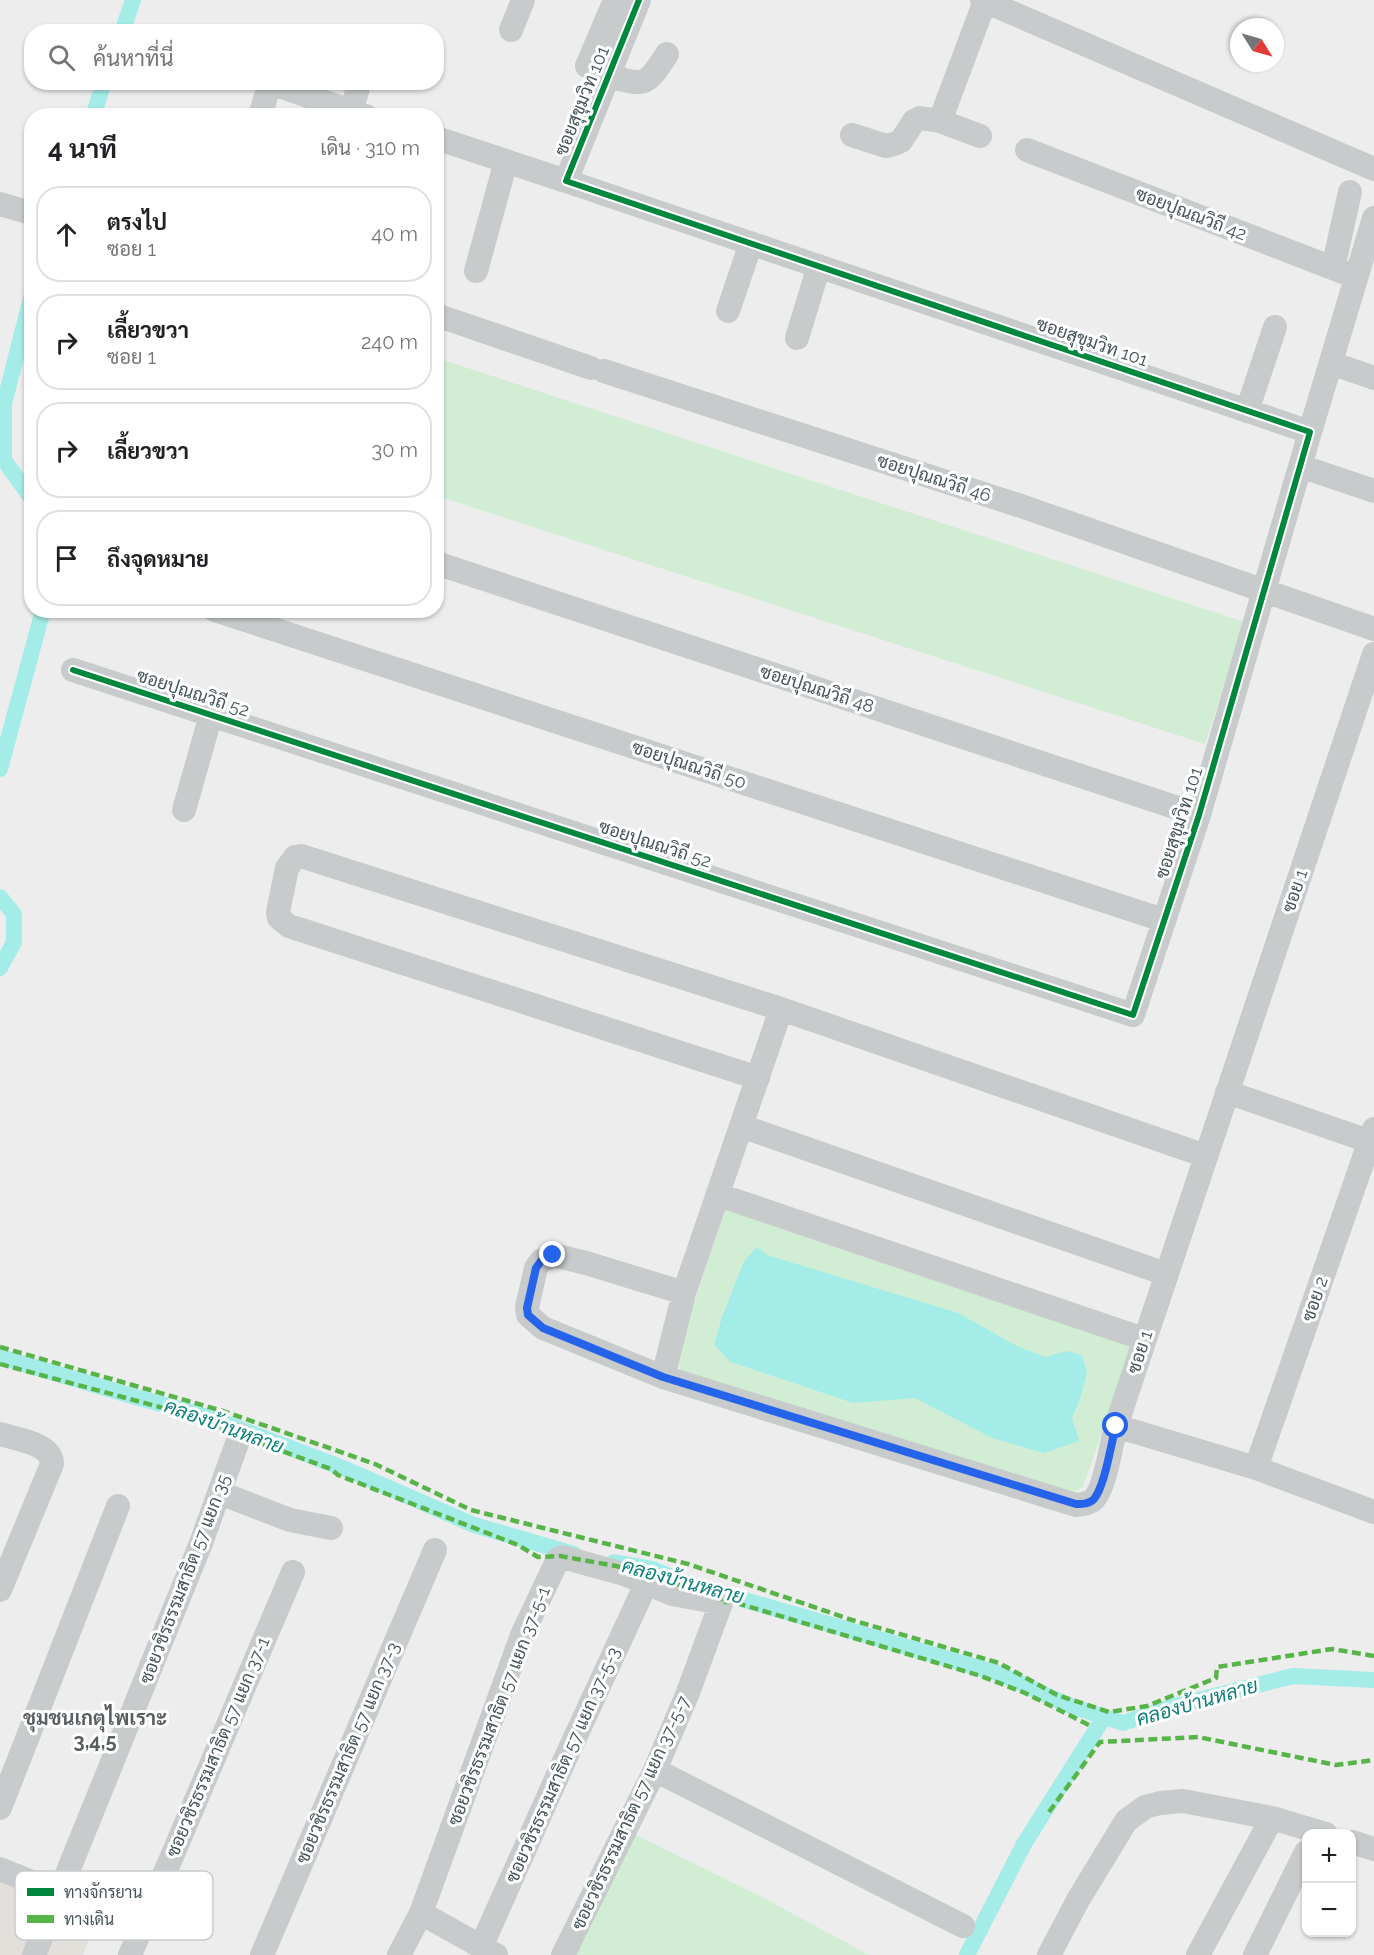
<!DOCTYPE html>
<html lang="th">
<meta charset="utf-8">
<style>
:root{--surface:#fff;--page:#f6f6f6;--text:#202124;--muted:#757577;--line:#e0e0e0}
body{margin:0;font-family:Raleway,Sarabun,sans-serif;background:var(--page);color:var(--text)}
.controls{position:absolute;right:18px;bottom:18px;display:grid;overflow:hidden;border-radius:12px;box-shadow:0 2px 4px #0004}
.controls button{width:54px;height:54px;display:grid;place-items:center;padding:0;border:0;border-bottom:2px solid var(--line);background:var(--surface);color:var(--text);font:30px sans-serif}
.compass{position:absolute;left:1230px;top:18px;width:54px;height:54px;border-radius:50%;background:var(--surface);box-shadow:0 2px 4px #0004;rotate:127deg}
.stop{position:absolute;width:18px;height:18px;margin:-14px;border:4px solid #2563eb;border-radius:50%;background:#fff}
.stop.end{background:#2563eb;border-color:#fff;box-shadow:0 2px 6px #0008}
.list{margin:0;padding:0;list-style:none}
h2{display:flex;justify-content:space-between;align-items:center;height:78px;margin:0;padding:0 24px;font-size:26px}
h2 small{font-size:20px;font-weight:400;color:var(--muted)}
.list li{display:grid;grid-template-columns:39px 1fr auto;gap:18px;align-items:center;box-sizing:border-box;height:96px;margin:0 12px 12px;padding:0 12px;border:2px solid var(--line);border-radius:24px}
.list b{display:block;font-size:22px;white-space:nowrap}
.list p{margin:0;font-size:20px;white-space:nowrap;color:var(--muted)}
.list em{font-size:20px;font-style:normal;color:var(--muted)}
.icon{flex:none;width:33px;height:33px;fill:none;stroke:currentColor;stroke-width:2;stroke-linecap:round;stroke-linejoin:round}
.map{position:relative;flex:none;width:1374px;height:1955px;overflow:hidden}
.search{position:absolute;background:var(--surface);box-shadow:0 2px 4px #0004;left:24px;top:24px;width:420px;height:66px;display:flex;align-items:center;gap:15px;box-sizing:border-box;padding:0 21px;border-radius:24px;color:var(--muted);font-size:22px}
.panel{position:absolute;background:var(--surface);box-shadow:0 2px 4px #0004;left:24px;top:108px;width:420px;height:510px;border-radius:24px}
.map>svg:first-child{display:block}
.commercial{fill:#e3dfda}
.green{fill:#d1eed4}
.water{fill:#a4ece8}
.lines{fill:none;stroke-linecap:round;stroke-linejoin:round}
.canal{stroke:#a4ece8;stroke-width:16}
.minor{stroke:#c7cbcc;stroke-width:24}
.quiet{stroke:#57b448;stroke-width:4.5;stroke-dasharray:9 4.5;stroke-linecap:butt}
.cycleway-casing{stroke:#fff;stroke-width:10}
.cycleway{stroke:#00873e;stroke-width:6}
.route{stroke:#2563eb;stroke-width:8}
.labels{text-anchor:middle;stroke-width:6;stroke-linejoin:round;paint-order:stroke}
.street-label{font-size:18px;fill:#445459;stroke:#fff}
.water-label{font-size:20px;font-style:italic;fill:#0d7f7a;stroke:#fff}
.neighbourhood-label{font-size:20px;font-weight:bold;fill:#595e61;stroke:#fff}
.key{fill:#fff;stroke:#c7cccd;stroke-width:1.5}
.key-label{font-size:16px;fill:#445459}
</style>
<div class="map">
<svg width="1374" height="1955" viewBox="0 0 1374 1955">
<rect width="100%" height="100%" fill="#eeeded"/>
<!-- commercial -->
<path class="commercial" d="M 0,1872 L 98,1917 L 83,1955 L 0,1955 Z"/>
<!-- green -->
<path class="green" d="M 437,358 L 1245,622 L 1205,744 L 437,496 Z
M 725,1208 L 1133,1344 L 1083,1487 L 1073,1493 L 681,1371 L 676,1358 Z
M 632,1833 L 764,1898 L 869,1955 L 573,1955 Z"/>
<!-- water -->
<path class="water" d="M 757,1247 L 767,1255 L 958,1313 L 1017,1346 L 1045,1357 L 1066,1351 L 1082,1355 L 1087,1373 L 1080,1399 L 1072,1418 L 1079,1441 L 1044,1453 L 992,1438 L 915,1398 L 853,1403 L 731,1362 L 714,1345 L 722,1317 L 744,1261 Z"/>
<g class="lines">
<!-- canal -->
<path class="canal" d="M 122,32 L 133,0
M 93,116 L 104,82
M 32,294 L 4,404 L 4,460 L 32,499
M 0,769 L 43,610
M 0,897 L 14,914 L 14,942 L 0,968
M 0,1357 L 132,1396 L 212,1418 L 348,1470 L 474,1525 L 574,1554
M 614,1562 L 653,1569 L 683,1582 L 1000,1674 L 1068,1705 L 1123,1723 L 1171,1707 L 1293,1676 L 1374,1680
M 967,1955 L 1024,1844 L 1104,1717"/>
<!-- minor -->
<path class="minor" d="M 982,0 L 1374,169
M 511,30 L 523,0
M 587,66 L 615,0
M 609,76 C 645,86 646,87 667,54
M 267,82 L 366,116
M 351,111 L 360,82
M 260,116 L 270,83
M 940,121 L 985,1
M 852,135 L 886,146 L 894,144 L 901,141 L 914,121 L 920,118 L 940,121 L 980,136
M 436,138 L 566,181
M 1027,150 L 1356,277
M 0,204 L 31,213
M 1333,268 L 1350,192
M 476,271 L 506,161
M 728,311 L 751,243
M 436,315 L 591,368
M 797,338 L 819,266
M 1331,363 L 1374,378
M 604,371 L 1021,506 L 1374,629
M 1247,411 L 1275,327
M 1310,432 L 1374,218
M 1300,466 L 1374,491
M 436,563 L 1199,815
M 215,610 L 1163,920
M 73,670 L 1133,1015 L 1199,815 L 1310,432 L 566,181 L 639,0
M 184,810 L 211,715
M 758,1078 L 289,926 L 279,918 L 278,912 L 287,868 L 295,857 L 301,856 L 781,1009 L 1206,1156
M 1227,1092 L 1374,1143
M 741,1126 L 1166,1274
M 719,1195 L 1144,1339
M 684,1293 L 586,1263 L 553,1255 L 541,1261 L 536,1268 L 527,1307 L 528,1315 L 543,1328 L 663,1377 L 1076,1505 C 1083,1504 1089,1504 1094,1499 C 1106,1486 1111,1444 1116,1426 L 1374,654
M 663,1377 L 684,1293 L 781,1009
M 1116,1426 L 1256,1468 L 1374,1512
M 0,1434 C 16,1439 52,1443 52,1464 L 0,1590
M 1256,1468 L 1374,1129
M 220,1493 L 290,1520 L 331,1528
M 655,1770 L 963,1926
M 0,1808 L 118,1506
M 1352,1842 L 1374,1849
M 0,1869 L 59,1893
M 421,1913 L 522,1635 L 558,1559 L 562,1557 L 624,1574 L 672,1594 L 721,1603 L 687,1695 L 655,1770 L 563,1955
M 481,1947 L 561,1768 L 646,1584
M 34,1955 L 201,1543 L 240,1435
M 130,1955 L 293,1572
M 262,1955 L 435,1550
M 399,1955 L 421,1913 L 496,1955
M 1049,1955 L 1078,1900 L 1126,1821 L 1145,1807 L 1160,1803 L 1183,1801 L 1272,1818 L 1326,1834
M 1198,1955 L 1272,1818
M 1255,1955 L 1306,1852"/>
<!-- quiet -->
<path class="quiet" d="M 0,1347 L 223,1411 L 375,1464 L 471,1510 L 688,1564 L 852,1620 L 999,1663 L 1057,1695 L 1109,1712 L 1147,1706 L 1216,1678 L 1217,1667 L 1332,1649 L 1374,1656
M 0,1364 L 167,1409 L 331,1469 L 338,1475 L 518,1545 L 538,1557 L 560,1556 L 616,1566 L 720,1597 L 721,1603 L 730,1601 L 981,1676 L 1025,1693 L 1091,1726
M 1049,1812 L 1100,1742 L 1198,1737 L 1336,1765 L 1374,1760"/>
<!-- cycleway casing -->
<g class="cycleway-casing">
<path id="cycleway" d="M 73,670 L 1133,1015 L 1199,815 L 1310,432 L 566,181 L 639,0"/>
</g>
<!-- cycleway -->
<use href="#cycleway" class="cycleway"/>
</g>
<g class="lines">
<!-- route -->
<path class="route" d="M 553,1255 L 541,1261 L 536,1268 L 527,1308 L 528,1315 L 543,1328 L 663,1377 L 1076,1504 C 1083,1504 1089,1504 1094,1499 C 1105,1486 1111,1443 1116,1426"/>
</g>
<g class="labels">
<!-- street labels -->
<g class="street-label">
<text transform="translate(582 101) rotate(-68)" y="6">ซอยสุขุมวิท 101</text>
<text transform="translate(1191 214) rotate(21)" y="6">ซอยปุณณวิถี 42</text>
<text transform="translate(1092 342) rotate(19)" y="6">ซอยสุขุมวิท 101</text>
<text transform="translate(934 478) rotate(18)" y="6">ซอยปุณณวิถี 46</text>
<text transform="translate(817 689) rotate(18)" y="6">ซอยปุณณวิถี 48</text>
<text transform="translate(193 693) rotate(18)" y="6">ซอยปุณณวิถี 52</text>
<text transform="translate(689 765) rotate(18)" y="6">ซอยปุณณวิถี 50</text>
<text transform="translate(1179 823) rotate(-72)" y="6">ซอยสุขุมวิท 101</text>
<text transform="translate(655 844) rotate(18)" y="6">ซอยปุณณวิถี 52</text>
<text transform="translate(1295 891) rotate(-71)" y="6">ซอย 1</text>
<text transform="translate(1315 1299) rotate(-71)" y="6">ซอย 2</text>
<text transform="translate(1140 1352) rotate(-72)" y="6">ซอย 1</text>
<text transform="translate(185 1579) rotate(-69)" y="6">ซอยวชิรธรรมสาธิต 57 แยก 35</text>
<text transform="translate(499 1706) rotate(-69)" y="6">ซอยวชิรธรรมสาธิต 57 แยก 37-5-1</text>
<text transform="translate(218 1747) rotate(-67)" y="6">ซอยวชิรธรรมสาธิต 57 แยก 37-1</text>
<text transform="translate(348 1753) rotate(-67)" y="6">ซอยวชิรธรรมสาธิต 57 แยก 37-3</text>
<text transform="translate(563 1765) rotate(-66)" y="6">ซอยวชิรธรรมสาธิต 57 แยก 37-5-3</text>
<text transform="translate(631 1813) rotate(-65)" y="6">ซอยวชิรธรรมสาธิต 57 แยก 37-5-7</text>
</g>
<!-- water labels -->
<g class="water-label">
<text transform="translate(224 1426) rotate(20)" y="7">คลองบ้านหลาย</text>
<text transform="translate(683 1581) rotate(15)" y="7">คลองบ้านหลาย</text>
<text transform="translate(1197 1702) rotate(-16)" y="7">คลองบ้านหลาย</text>
</g>
<!-- neighbourhood labels -->
<g class="neighbourhood-label">
<text x="95" y="1725">ชุมชนเกตุไพเราะ<tspan x="95" dy="23">3,4,5</tspan></text>
</g>
</g>
<!-- legend -->
<rect x="15" y="1871" width="198" height="69" rx="9" class="key"/>
<rect x="27" y="1888" width="27" height="8" fill="#00873e"/>
<rect x="27" y="1915" width="27" height="8" fill="#57b448"/>
<g class="key-label">
<text x="64" y="1898">ทางจักรยาน</text>
<text x="64" y="1925">ทางเดิน</text>
</g>
</svg>
<div class="controls">
<button>+</button>
<button>−</button>
</div>
<svg class="compass" viewBox="-18 -18 36 36"><path d="M0-13l5 13h-10z" fill="#e53935"/><path d="M0 13l5-13h-10z" fill="#757577"/></svg>
<div class="stop" style="left:1116px;top:1426px"></div>
<div class="stop end" style="left:553px;top:1255px"></div>
<div class="search"><svg class="icon" aria-label="search" viewBox="0 0 24 24"><circle cx="10" cy="10" r="6"/><path d="M15 15l6 6"/></svg>ค้นหาที่นี่</div>
<section class="panel">
<h2>4 นาที<small>เดิน · 310 m</small></h2>
<ul class="list">
<li><svg class="icon" aria-label="ahead" viewBox="0 0 24 24"><path d="M12 20V5M6 11l6-6 6 6"/></svg><div><b>ตรงไป</b><p>ซอย 1</p></div><em>40 m</em></li>
<li><svg class="icon" aria-label="right" viewBox="0 0 24 24"><path d="M7 20v-9h11M14 6l5 5-5 5"/></svg><div><b>เลี้ยวขวา</b><p>ซอย 1</p></div><em>240 m</em></li>
<li><svg class="icon" aria-label="right" viewBox="0 0 24 24"><path d="M7 20v-9h11M14 6l5 5-5 5"/></svg><div><b>เลี้ยวขวา</b></div><em>30 m</em></li>
<li><svg class="icon" aria-label="arrive" viewBox="0 0 24 24"><path d="M6 21V4h12l-3 4 3 4H6"/></svg><div><b>ถึงจุดหมาย</b></div></li>
</ul>
</section>
</div>
